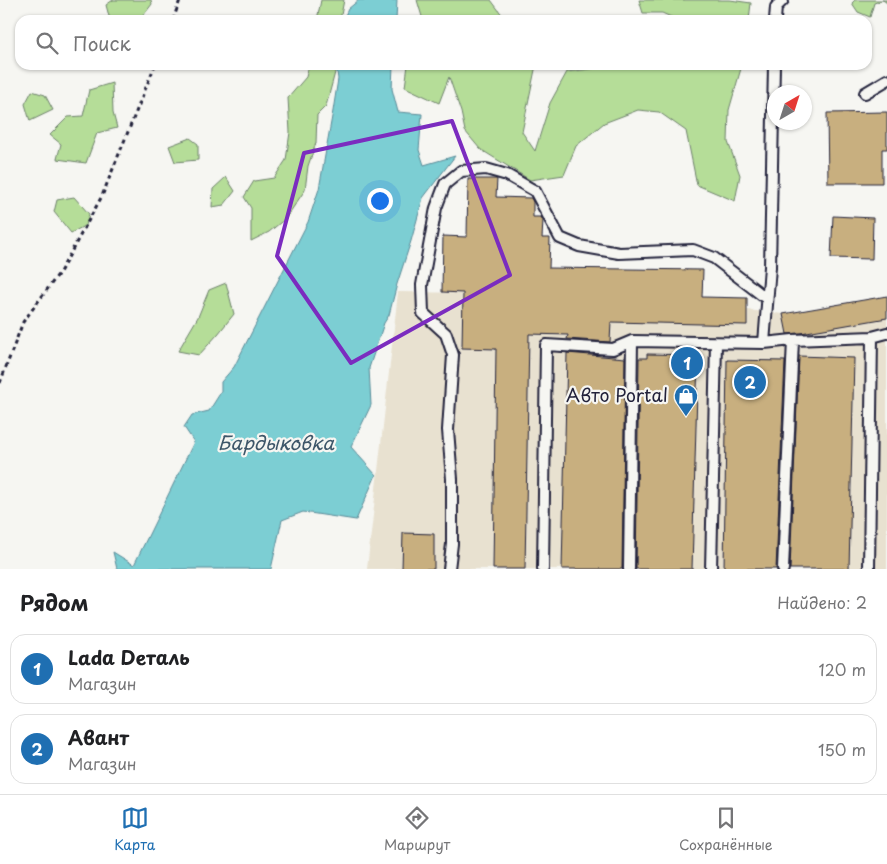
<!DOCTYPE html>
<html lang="ru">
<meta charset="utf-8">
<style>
:root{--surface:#fff;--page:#f6f6f6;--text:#202124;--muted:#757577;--line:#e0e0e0;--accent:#1f6fb2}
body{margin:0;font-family:"Playpen Sans",sans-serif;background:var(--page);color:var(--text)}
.compass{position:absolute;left:767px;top:85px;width:45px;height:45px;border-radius:50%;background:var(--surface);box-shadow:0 1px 4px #0004;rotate:39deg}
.you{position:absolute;left:379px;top:200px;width:18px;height:18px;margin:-12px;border:4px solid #fff;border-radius:50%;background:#1a73e8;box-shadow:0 0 0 8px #1a73e833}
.badge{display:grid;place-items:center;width:32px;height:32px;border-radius:50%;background:var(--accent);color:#fff;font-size:16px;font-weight:700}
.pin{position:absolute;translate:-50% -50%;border:2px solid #fff;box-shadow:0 1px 5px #0006}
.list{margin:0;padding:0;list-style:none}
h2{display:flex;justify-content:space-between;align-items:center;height:65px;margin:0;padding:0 20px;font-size:21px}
h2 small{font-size:16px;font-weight:400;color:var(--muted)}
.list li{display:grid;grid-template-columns:32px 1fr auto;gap:15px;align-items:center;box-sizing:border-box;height:70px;margin:0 10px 10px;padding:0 10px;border:1px solid var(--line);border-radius:15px}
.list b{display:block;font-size:19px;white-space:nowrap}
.list p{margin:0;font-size:16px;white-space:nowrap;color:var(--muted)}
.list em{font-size:16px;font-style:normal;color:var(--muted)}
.icon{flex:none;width:28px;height:28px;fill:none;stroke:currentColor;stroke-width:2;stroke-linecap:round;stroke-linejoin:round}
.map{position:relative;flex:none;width:887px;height:569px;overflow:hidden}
.search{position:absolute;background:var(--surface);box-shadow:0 1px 4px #0004;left:15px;right:15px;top:15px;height:55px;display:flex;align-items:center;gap:12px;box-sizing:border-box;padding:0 18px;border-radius:15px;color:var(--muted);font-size:19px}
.sheet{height:225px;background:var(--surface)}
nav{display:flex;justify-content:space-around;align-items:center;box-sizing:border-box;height:70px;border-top:1px solid var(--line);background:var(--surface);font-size:14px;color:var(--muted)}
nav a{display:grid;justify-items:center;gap:2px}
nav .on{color:var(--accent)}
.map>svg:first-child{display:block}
.built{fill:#e8e1d0}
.green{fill:#b5dd98;stroke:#6c806a}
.water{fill:#7cced3;stroke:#588996}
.building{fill:#c8af7f;stroke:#22223b}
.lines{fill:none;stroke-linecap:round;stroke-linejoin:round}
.lane-casing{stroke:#22223b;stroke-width:14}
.path{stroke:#22223b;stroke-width:3;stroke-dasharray:4 4;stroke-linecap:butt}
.lane{stroke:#f6f6f2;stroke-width:10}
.marked{fill:none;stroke:#7b2cbf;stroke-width:4;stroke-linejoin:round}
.labels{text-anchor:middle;stroke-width:4.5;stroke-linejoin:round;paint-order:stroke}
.poi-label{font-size:18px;fill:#22223b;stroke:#f6f6f2;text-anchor:end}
.water-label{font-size:19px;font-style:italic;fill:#3d5669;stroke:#f6f6f2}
</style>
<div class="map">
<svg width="887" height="569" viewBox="0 0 887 569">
<rect width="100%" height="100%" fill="#f6f6f2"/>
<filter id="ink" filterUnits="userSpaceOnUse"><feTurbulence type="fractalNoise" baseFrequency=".02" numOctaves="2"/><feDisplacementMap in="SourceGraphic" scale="10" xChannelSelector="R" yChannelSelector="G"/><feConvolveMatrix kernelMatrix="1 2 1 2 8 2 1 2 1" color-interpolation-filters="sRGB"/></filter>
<g filter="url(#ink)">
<!-- built -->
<path class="built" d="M 703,270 L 702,297 L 747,298 L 747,310 L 783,314 L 887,296 L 887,569 L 367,569 L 398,292 L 622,295 Z"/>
<!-- green -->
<path class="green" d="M 113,0 L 151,0 L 152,4 L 140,20 L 110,20 L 106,5 Z
M 321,0 L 344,0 L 340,20 L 317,20 Z
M 417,0 L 491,0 L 506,20 L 423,20 Z
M 639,0 L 730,0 L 751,3 L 749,20 L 678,20 L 662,13 L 643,13 Z
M 855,0 L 887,0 L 887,3 L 883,0 L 874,3 L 870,17 L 858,12 L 852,3 Z
M 309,65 L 337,65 L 326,106 L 317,115 L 316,143 L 308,166 L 305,190 L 286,218 L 269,232 L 251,241 L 251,208 L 244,197 L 254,181 L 274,178 L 286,160 L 290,132 L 288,98 L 306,77 Z
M 408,65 L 536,65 L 522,132 L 535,151 L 550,103 L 567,72 L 606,67 L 607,65 L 742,65 L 729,110 L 728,142 L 740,175 L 735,201 L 697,185 L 686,131 L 659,112 L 638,110 L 604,123 L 576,146 L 564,175 L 530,180 L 480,149 L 465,131 L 461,112 L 449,77 L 439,103 L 405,87 Z
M 112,83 L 113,113 L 117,128 L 97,133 L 86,163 L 57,159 L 61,144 L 50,135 L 68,117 L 83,116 L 89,90 Z
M 32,91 L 45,95 L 53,110 L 30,121 L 25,104 Z
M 190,138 L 198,144 L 198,160 L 175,162 L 169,146 Z
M 226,177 L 235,191 L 224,205 L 212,207 L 213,189 Z
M 74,197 L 89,214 L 86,225 L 71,233 L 54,212 L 57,200 Z
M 226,283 L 234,314 L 218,334 L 199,355 L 178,351 L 198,317 L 209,290 Z"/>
<!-- water -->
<path class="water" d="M 359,0 L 397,0 L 396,20 L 343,20 L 348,9 Z
M 336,65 L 393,65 L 392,89 L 398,112 L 422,114 L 419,150 L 424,165 L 455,156 L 423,198 L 411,241 L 397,284 L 389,315 L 384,323 L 369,368 L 371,405 L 351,447 L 376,475 L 356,520 L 303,512 L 282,520 L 271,569 L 117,569 L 113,552 L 134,565 L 194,442 L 184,427 L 192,415 L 209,411 L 221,392 L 221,382 L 234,367 L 308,222 L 319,189 L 333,111 L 338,79 Z"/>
<!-- building -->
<path class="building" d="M 887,112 L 887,149 L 882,149 L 882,183 L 828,183 L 827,113 Z
M 468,179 L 497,179 L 496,197 L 531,198 L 533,202 L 533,217 L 541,217 L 543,220 L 542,238 L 550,238 L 549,268 L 703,270 L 702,297 L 747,298 L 747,325 L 611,322 L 610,342 L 567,339 L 568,335 L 529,334 L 525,569 L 493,569 L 496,349 L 462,348 L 463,293 L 442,292 L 443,236 L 467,237 Z
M 833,216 L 873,218 L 872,259 L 831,258 Z
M 887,296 L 887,318 L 801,333 L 787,334 L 783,314 Z
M 567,353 L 625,358 L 622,569 L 562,569 Z
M 647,354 L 698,355 L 692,569 L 636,569 L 639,358 L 647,358 Z
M 799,356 L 854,358 L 849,569 L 790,569 Z
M 727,360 L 785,361 L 776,569 L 724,569 Z
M 403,533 L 434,534 L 434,569 L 402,569 Z"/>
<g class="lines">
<!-- lane casing -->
<g class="lane-casing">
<path id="lane" d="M 775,20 L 776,7 L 783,0
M 865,93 L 887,80
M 764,343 L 770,267 L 774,65
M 449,569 L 452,544 L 452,479 L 448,430 L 453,355 L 446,334 L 423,313 L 422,285 L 436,208 L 445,184 L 461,171 L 486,169 L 507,175 L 535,191 L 560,238 L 579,246 L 619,253 L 693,250 L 714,258 L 767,299
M 543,569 L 546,345 L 613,349 L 632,341 L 764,343 L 793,340 L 872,337 L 887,333
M 629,569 L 632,341
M 711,569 L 716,343
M 783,569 L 793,340
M 869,569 L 872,337"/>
</g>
<!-- path -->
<path class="path" d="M 173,20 L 180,0
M 0,383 L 23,322 L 60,272 L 102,196 L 155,65"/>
<!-- lane -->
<use href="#lane" class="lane"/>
</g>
</g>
<!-- marked area -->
<path class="marked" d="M 452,121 L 510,275 L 351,363 L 277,256 L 304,153 Z"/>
<!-- icons -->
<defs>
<g id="shop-pin" transform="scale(1.25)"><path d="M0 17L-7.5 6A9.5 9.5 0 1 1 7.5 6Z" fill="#1f6fb2" stroke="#f6f6f2"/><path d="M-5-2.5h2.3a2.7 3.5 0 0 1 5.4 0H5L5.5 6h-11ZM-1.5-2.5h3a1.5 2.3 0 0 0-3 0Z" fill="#fff"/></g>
</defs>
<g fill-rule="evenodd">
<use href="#shop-pin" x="686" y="396"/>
</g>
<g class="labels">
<!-- poi labels -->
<g class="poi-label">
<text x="668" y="402">Авто Portal</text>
</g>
<!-- water labels -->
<g class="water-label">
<text x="276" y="450">Бардыковка</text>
</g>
</g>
</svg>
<svg class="compass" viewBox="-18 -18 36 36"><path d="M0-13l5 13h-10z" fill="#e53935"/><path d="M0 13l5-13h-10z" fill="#757577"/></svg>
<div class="you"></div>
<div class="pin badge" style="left:687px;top:363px">1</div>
<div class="pin badge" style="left:750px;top:382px">2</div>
<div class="search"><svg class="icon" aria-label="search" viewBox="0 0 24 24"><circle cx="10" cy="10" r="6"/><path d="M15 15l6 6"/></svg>Поиск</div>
</div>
<section class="sheet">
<h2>Рядом<small>Найдено: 2</small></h2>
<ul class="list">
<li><span class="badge">1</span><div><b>Lada Dеталь</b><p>Магазин</p></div><em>120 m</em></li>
<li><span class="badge">2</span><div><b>Авант</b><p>Магазин</p></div><em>150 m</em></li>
</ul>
</section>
<nav>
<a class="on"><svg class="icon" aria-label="map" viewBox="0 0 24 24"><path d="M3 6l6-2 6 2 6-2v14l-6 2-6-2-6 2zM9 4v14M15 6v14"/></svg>Карта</a>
<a><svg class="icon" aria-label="directions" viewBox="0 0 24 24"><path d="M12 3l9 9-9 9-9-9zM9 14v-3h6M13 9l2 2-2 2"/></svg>Маршрут</a>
<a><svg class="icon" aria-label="saved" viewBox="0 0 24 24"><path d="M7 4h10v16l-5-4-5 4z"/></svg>Сохранённые</a>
</nav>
